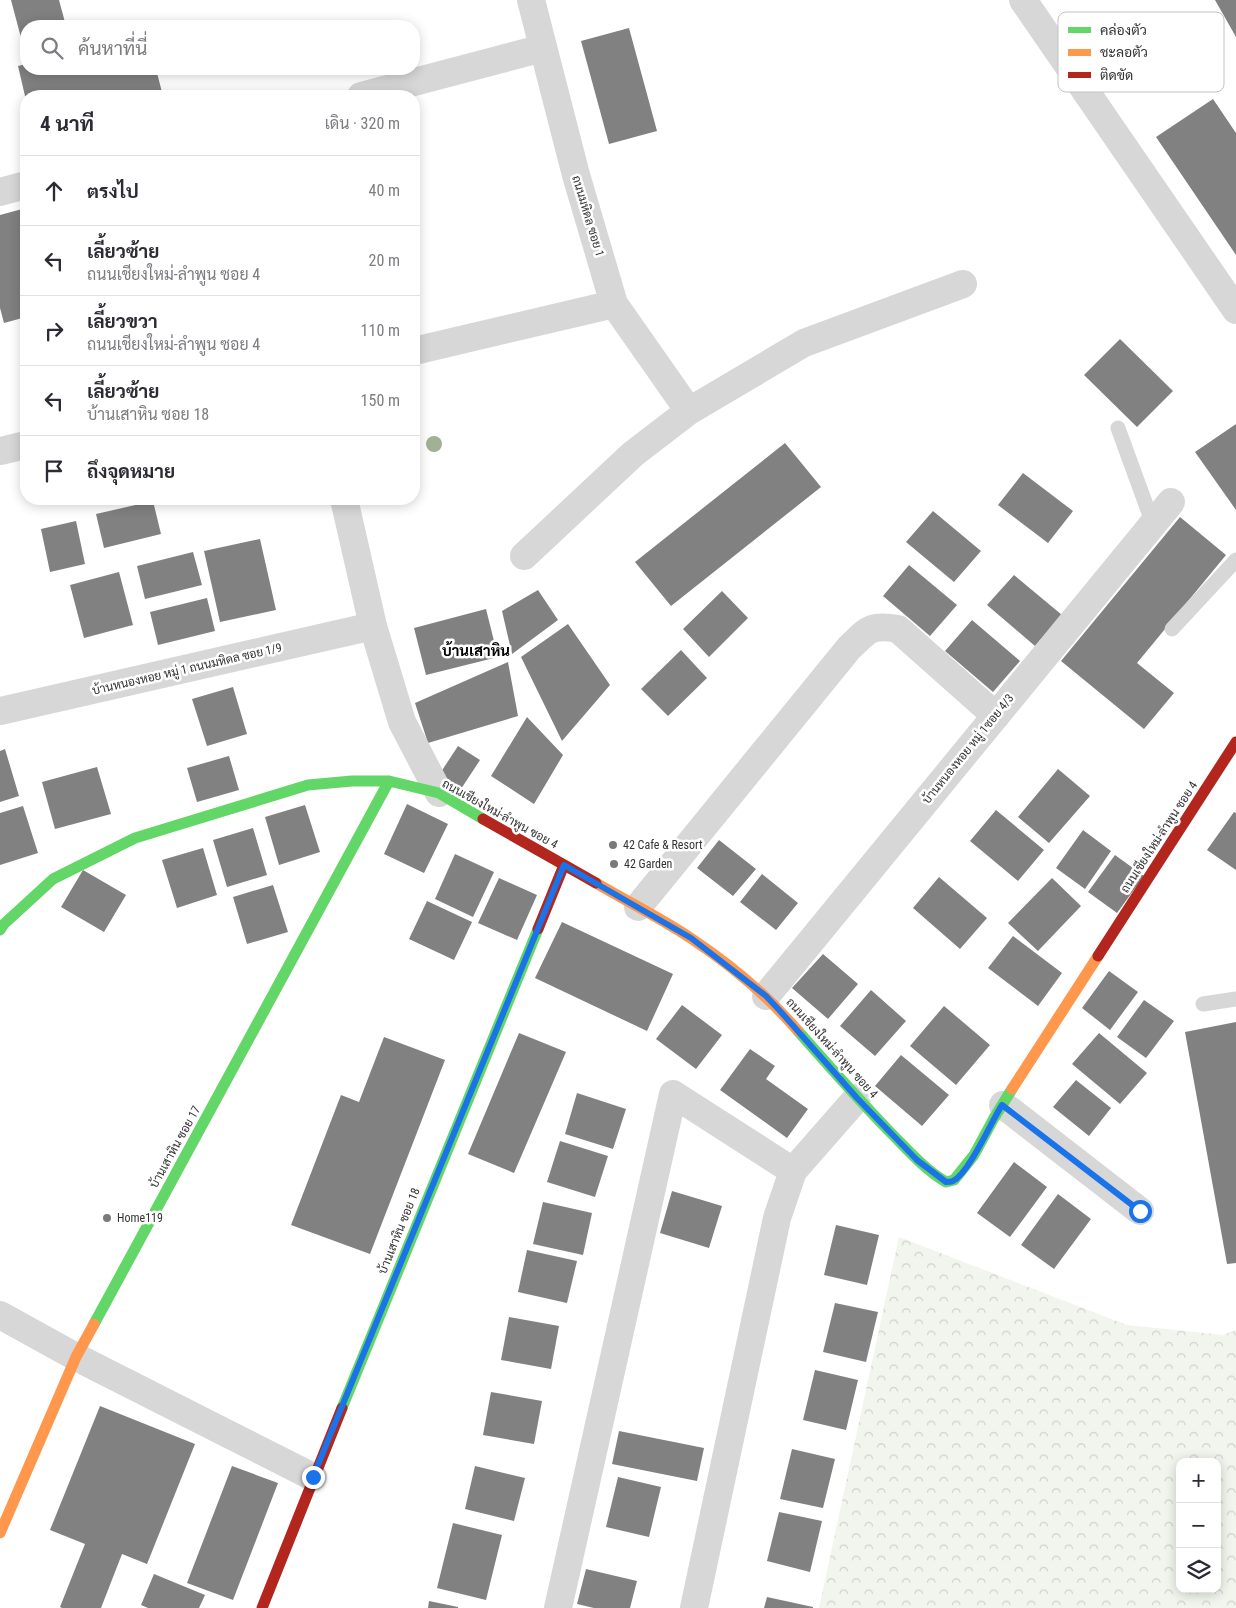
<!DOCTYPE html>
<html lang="th">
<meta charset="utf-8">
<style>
:root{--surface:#fff;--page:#f2f2f3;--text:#2b2b33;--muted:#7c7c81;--line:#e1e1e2}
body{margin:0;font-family:"Roboto Condensed",Sarabun,sans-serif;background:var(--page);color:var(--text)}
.controls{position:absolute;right:15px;bottom:15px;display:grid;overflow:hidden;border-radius:10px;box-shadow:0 2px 12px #0003}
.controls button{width:45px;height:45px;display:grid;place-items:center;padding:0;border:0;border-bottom:1px solid var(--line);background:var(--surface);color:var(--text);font:25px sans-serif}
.stop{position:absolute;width:15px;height:15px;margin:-11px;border:4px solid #1a73e8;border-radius:50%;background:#fff}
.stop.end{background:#1a73e8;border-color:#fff;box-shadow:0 1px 5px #0008}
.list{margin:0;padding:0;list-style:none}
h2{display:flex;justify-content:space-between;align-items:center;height:65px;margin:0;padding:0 20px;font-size:21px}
h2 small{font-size:16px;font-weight:400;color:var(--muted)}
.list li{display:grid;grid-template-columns:32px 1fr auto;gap:15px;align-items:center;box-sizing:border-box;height:70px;padding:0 20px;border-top:1px solid var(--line)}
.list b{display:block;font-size:19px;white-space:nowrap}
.list p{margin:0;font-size:16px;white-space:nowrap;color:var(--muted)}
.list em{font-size:16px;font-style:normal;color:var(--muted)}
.icon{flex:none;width:28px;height:28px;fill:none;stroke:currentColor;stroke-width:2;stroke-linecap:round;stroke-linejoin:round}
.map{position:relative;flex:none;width:1236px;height:1608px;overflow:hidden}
.search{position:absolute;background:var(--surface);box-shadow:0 2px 12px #0003;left:20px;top:20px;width:400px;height:55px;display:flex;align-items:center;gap:12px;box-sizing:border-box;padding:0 18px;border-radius:20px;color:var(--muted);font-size:19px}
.panel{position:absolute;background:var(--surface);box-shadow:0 2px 12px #0003;left:20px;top:90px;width:400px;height:415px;border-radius:20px}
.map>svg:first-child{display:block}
.forest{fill:url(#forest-crowns);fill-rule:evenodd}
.building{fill:#818181}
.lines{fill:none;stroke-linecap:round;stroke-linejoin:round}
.lane{stroke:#d7d7d7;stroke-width:15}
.street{stroke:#d7d7d7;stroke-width:28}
.fast{stroke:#63d668;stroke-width:11}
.slow{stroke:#ff974d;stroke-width:11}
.jam{stroke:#b3261e;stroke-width:11}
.tree{fill:#a2b095}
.route{stroke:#1a73e8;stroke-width:6}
.poi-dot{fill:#7a7a7a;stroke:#fff;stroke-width:2}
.labels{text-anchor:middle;stroke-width:5;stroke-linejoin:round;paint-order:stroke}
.street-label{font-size:12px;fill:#333;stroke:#fff}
.poi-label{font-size:12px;fill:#333;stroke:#fff;text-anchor:start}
.quarter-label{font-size:15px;font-weight:bold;fill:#000;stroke:#fff}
.key{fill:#fff;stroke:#c2c2c2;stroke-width:1}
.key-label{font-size:14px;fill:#333}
</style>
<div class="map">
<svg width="1236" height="1608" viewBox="0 0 1236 1608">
<defs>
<pattern id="forest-crowns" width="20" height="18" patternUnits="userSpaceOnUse" patternTransform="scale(1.25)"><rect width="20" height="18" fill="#f1f5ed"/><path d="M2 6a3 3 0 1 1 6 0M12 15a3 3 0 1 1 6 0" fill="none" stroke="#cfd2cc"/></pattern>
</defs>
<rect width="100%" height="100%" fill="#fff"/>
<!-- forest -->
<path class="forest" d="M 899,1237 L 1127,1325 L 1223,1335 L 1236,1330 L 1236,1608 L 819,1608 ZM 1180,1462 L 1217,1462 L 1217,1589 L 1180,1589 Z"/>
<!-- building -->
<path class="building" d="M 11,0 L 59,0 L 66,26 L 26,26 L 26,49 L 24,49 Z
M 1215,0 L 1236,0 L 1236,37 Z
M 629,28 L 657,131 L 609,144 L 581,41 Z
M 26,64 L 26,69 L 156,69 L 163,96 L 25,96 L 18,66 Z
M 1213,99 L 1236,133 L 1236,255 L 1156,137 Z
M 26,208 L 26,317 L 4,323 L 0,308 L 0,215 Z
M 1120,339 L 1173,391 L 1137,427 L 1084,375 Z
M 1236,424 L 1236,510 L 1195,452 Z
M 785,443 L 821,487 L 671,606 L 635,562 Z
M 1023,473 L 1073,511 L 1048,543 L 998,505 Z
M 153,501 L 161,534 L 104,548 L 96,514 Z
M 933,511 L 981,551 L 954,582 L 906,542 Z
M 1180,517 L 1226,555 L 1137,663 L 1174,693 L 1144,729 L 1061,661 Z
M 76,521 L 85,564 L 50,572 L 41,529 Z
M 260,539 L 276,610 L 220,622 L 204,551 Z
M 193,552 L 202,585 L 145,599 L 137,566 Z
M 909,565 L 957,605 L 930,636 L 883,596 Z
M 119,572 L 133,625 L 84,638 L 70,585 Z
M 1014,575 L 1062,615 L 1035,646 L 987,605 Z
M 538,590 L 558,620 L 512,654 L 502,611 Z
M 722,591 L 748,618 L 709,657 L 683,629 Z
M 207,598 L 215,631 L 158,645 L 150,612 Z
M 486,609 L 498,657 L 426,675 L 414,628 Z
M 972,620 L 1020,661 L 993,692 L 945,651 Z
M 568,624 L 610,685 L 562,741 L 521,657 Z
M 681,650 L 707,678 L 668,716 L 641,689 Z
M 508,662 L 518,716 L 428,743 L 415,703 Z
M 233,687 L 247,734 L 207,746 L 192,699 Z
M 527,717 L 563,755 L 534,804 L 491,776 Z
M 458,746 L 480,760 L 461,789 L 439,775 Z
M 5,749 L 19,796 L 0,802 L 0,751 Z
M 229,756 L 239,790 L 197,802 L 187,768 Z
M 97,767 L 111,814 L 55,829 L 42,782 Z
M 1058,769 L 1090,796 L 1049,843 L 1018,817 Z
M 407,804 L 448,824 L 424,873 L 384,854 Z
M 305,805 L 320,852 L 279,865 L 265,817 Z
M 23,806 L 38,853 L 0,865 L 0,813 Z
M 996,810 L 1044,850 L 1018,881 L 970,841 Z
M 1234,812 L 1236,813 L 1236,870 L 1207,850 Z
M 253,828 L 267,875 L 227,887 L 213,840 Z
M 1083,830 L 1111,851 L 1085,889 L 1056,868 Z
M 719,840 L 756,869 L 733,896 L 697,868 Z
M 203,848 L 217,895 L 177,908 L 162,860 Z
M 455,854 L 494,872 L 473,917 L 435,899 Z
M 1115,855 L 1144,876 L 1117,913 L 1088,892 Z
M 83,870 L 126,895 L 104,932 L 61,907 Z
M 762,874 L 798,903 L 776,930 L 740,902 Z
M 939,877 L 987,918 L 960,949 L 913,908 Z
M 499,878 L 537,895 L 517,940 L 478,923 Z
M 1052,878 L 1081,906 L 1038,951 L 1008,923 Z
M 273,885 L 288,932 L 247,944 L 233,897 Z
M 427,901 L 472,922 L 454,960 L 409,939 Z
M 562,922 L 673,974 L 647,1031 L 535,978 Z
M 1013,936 L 1062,973 L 1038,1006 L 988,968 Z
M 823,954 L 858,984 L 828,1019 L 792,988 Z
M 1109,971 L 1138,992 L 1110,1030 L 1082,1008 Z
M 871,990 L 906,1021 L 875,1056 L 840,1026 Z
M 1144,1000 L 1174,1021 L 1146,1058 L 1117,1037 Z
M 682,1005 L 722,1035 L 696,1069 L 656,1039 Z
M 944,1006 L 990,1045 L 956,1085 L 910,1046 Z
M 1236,1022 L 1236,1263 L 1227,1264 L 1185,1032 Z
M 519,1033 L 566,1052 L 514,1173 L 468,1154 Z
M 1099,1033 L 1147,1073 L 1120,1104 L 1072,1064 Z
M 384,1037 L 445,1060 L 370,1254 L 291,1225 L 341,1095 L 359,1102 Z
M 750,1049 L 775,1066 L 766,1079 L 808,1109 L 787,1138 L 720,1090 Z
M 901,1055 L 949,1095 L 922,1126 L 875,1086 Z
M 1076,1080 L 1111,1108 L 1089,1136 L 1053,1107 Z
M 577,1093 L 626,1109 L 613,1149 L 565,1134 Z
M 560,1141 L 608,1156 L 595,1197 L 547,1182 Z
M 1014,1162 L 1047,1187 L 1010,1237 L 977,1213 Z
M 672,1191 L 722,1206 L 709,1248 L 660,1233 Z
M 1058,1194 L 1091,1219 L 1054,1269 L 1021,1245 Z
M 543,1202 L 592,1213 L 583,1255 L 533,1244 Z
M 836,1225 L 879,1235 L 867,1285 L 824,1275 Z
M 527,1250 L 577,1261 L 567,1303 L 518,1292 Z
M 835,1303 L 878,1312 L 866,1362 L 823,1352 Z
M 509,1317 L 559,1326 L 551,1369 L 501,1360 Z
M 815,1370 L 858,1380 L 846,1430 L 803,1420 Z
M 491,1392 L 542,1401 L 534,1444 L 483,1435 Z
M 100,1406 L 195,1444 L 147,1564 L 122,1554 L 101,1608 L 62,1608 L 60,1607 L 85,1544 L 50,1530 Z
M 619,1431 L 704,1448 L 697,1481 L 612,1464 Z
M 792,1449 L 835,1459 L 823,1508 L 780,1499 Z
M 232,1466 L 278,1483 L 233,1600 L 187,1583 Z
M 475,1466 L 525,1478 L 514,1521 L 465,1509 Z
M 618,1477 L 661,1487 L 649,1537 L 606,1527 Z
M 779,1512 L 822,1521 L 810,1572 L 767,1561 Z
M 453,1523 L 502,1535 L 486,1600 L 437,1588 Z
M 586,1569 L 637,1581 L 630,1608 L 594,1608 L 577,1604 Z
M 154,1574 L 205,1595 L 199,1608 L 148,1608 L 141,1605 Z
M 767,1597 L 813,1607 L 813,1608 L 764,1608 Z
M 429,1601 L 458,1607 L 458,1608 L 428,1608 Z"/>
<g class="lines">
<!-- lane -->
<path class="lane" d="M 1118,428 L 1153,524
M 1172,629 L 1236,560
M 1203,1004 L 1236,999"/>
<!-- street -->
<path class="street" d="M 531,0 L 576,175 L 614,304 L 689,411
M 1023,0 L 1236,310
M 361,96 L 543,48
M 0,192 L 26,185
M 414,351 L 614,304
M 0,451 L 26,445
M 344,499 L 373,626 L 402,722 L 439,793
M 524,556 L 633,454 L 689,411 L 804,343 L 963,284
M 0,711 L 373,626
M 638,907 L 849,648 C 868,630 870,624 898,629 L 996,716
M 766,996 L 1171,502
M 1003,1105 L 1140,1211
M 0,1315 L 76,1357 L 313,1477
M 558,1608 L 673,1094 L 793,1171
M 694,1608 L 777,1218 L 793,1171 L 857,1098"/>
<!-- fast -->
<path class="fast" d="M 0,930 L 4,924 L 53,879 L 135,838 L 308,785 L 352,781 L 389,781 L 439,793 L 483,819
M 798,1031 C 828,1065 858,1099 889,1131 C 907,1149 924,1169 946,1182 L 954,1180 L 974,1155 L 994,1118 L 1012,1089
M 94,1324 L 389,781
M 342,1408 L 538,929"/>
<!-- slow -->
<path class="slow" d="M 596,883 C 628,902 661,918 692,939 C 731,965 767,995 798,1031
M 1012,1089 L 1098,956
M 0,1533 L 76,1357 L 94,1324"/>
<!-- jam -->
<path class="jam" d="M 483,819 L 596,883
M 538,929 L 564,865
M 1098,956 L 1236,742
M 262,1608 L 342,1408"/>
</g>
<!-- trees -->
<circle class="tree" cx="434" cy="444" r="8"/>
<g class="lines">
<!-- route -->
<path class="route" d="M 313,1477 L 564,865 L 691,938 L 766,996 L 781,1012 L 857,1098 L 917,1160 L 946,1182 C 948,1182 951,1182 953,1181 C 969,1173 991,1122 1002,1105 L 1140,1211"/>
</g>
<!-- markers -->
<g class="poi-dot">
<circle cx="613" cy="845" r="5"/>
<circle cx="614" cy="864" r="5"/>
<circle cx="107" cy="1218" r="5"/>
</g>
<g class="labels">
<!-- street labels -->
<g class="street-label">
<text transform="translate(588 216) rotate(73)" y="4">ถนนมหิดล ซอย 1</text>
<text transform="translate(187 669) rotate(-13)" y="4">บ้านหนองหอย หมู่ 1 ถนนมหิดล ซอย 1/9</text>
<text transform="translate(968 749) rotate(-51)" y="4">บ้านหนองหอย หมู่ 1ซอย 4/3</text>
<text transform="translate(500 814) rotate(29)" y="4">ถนนเชียงใหม่-ลำพูน ซอย 4</text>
<text transform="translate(1159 837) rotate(-57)" y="4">ถนนเชียงใหม่-ลำพูน ซอย 4</text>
<text transform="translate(832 1048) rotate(48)" y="4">ถนนเชียงใหม่-ลำพูน ซอย 4</text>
<text transform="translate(175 1147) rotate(-61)" y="4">บ้านเสาหิน ซอย 17</text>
<text transform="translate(399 1231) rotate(-68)" y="4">บ้านเสาหิน ซอย 18</text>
</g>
<!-- poi labels -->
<g class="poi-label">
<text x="623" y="849">42 Cafe &amp; Resort</text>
<text x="624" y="868">42 Garden</text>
<text x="117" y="1222">Home119</text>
</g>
<!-- quarter labels -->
<g class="quarter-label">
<text x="476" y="656">บ้านเสาหิน</text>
</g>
</g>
<!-- legend -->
<rect x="1058" y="12" width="166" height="80" rx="8" class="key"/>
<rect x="1068" y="27" width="23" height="6" fill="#63d668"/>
<rect x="1068" y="49" width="23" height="7" fill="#ff974d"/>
<rect x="1068" y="72" width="23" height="6" fill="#b3261e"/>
<g class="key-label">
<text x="1100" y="35">คล่องตัว</text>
<text x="1100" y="57">ชะลอตัว</text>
<text x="1100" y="80">ติดขัด</text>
</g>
</svg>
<div class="controls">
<button>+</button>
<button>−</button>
<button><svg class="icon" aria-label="layers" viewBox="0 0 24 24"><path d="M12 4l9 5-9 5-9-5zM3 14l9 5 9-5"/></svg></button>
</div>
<div class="stop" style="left:1140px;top:1211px"></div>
<div class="stop end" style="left:313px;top:1477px"></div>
<div class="search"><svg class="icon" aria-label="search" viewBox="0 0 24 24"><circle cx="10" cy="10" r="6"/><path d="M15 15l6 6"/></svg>ค้นหาที่นี่</div>
<section class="panel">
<h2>4 นาที<small>เดิน · 320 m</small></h2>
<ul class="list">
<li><svg class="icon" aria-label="ahead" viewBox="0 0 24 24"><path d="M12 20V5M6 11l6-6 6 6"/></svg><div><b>ตรงไป</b></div><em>40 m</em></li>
<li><svg class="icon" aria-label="left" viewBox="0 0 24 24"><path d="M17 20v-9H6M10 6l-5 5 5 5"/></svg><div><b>เลี้ยวซ้าย</b><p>ถนนเชียงใหม่-ลำพูน ซอย 4</p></div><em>20 m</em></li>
<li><svg class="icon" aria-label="right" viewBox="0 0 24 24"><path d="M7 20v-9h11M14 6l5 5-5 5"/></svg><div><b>เลี้ยวขวา</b><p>ถนนเชียงใหม่-ลำพูน ซอย 4</p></div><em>110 m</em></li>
<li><svg class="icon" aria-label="left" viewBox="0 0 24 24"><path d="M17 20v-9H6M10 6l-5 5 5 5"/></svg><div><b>เลี้ยวซ้าย</b><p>บ้านเสาหิน ซอย 18</p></div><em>150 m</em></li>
<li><svg class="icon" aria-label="arrive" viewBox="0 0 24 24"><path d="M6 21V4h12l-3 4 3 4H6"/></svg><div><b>ถึงจุดหมาย</b></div></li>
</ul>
</section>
</div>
